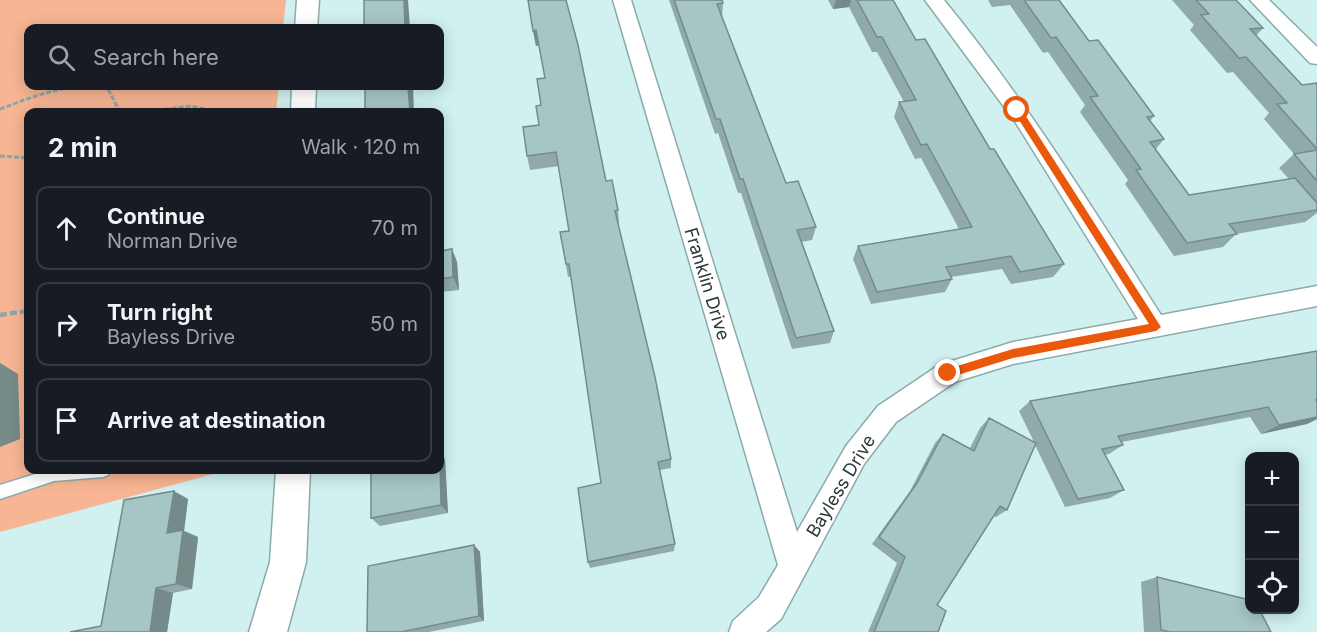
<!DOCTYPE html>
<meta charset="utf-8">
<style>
:root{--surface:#171b24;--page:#242831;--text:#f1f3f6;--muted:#9ea1a6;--line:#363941}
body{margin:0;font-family:Inter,sans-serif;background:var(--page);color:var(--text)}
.controls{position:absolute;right:18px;bottom:18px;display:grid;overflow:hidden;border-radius:12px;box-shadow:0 3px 15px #0003}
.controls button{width:54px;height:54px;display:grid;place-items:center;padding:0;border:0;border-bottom:2px solid var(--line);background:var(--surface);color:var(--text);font:30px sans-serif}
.stop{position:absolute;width:18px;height:18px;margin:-14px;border:4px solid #ea580c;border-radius:50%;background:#fff}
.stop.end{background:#ea580c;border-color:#fff;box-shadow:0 2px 6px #0008}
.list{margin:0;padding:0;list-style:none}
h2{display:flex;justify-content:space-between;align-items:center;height:78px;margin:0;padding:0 24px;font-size:26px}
h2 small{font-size:20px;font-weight:400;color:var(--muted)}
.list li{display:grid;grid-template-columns:39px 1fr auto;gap:18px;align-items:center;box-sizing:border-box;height:84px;margin:0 12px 12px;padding:0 12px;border:2px solid var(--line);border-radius:12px}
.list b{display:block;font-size:22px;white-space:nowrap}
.list p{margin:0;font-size:20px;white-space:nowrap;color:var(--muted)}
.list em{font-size:20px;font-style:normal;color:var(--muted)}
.icon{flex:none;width:33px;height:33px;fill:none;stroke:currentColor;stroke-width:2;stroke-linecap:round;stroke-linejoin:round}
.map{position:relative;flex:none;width:1317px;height:632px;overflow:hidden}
.search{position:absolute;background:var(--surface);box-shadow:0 3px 15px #0003;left:24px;top:24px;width:420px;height:66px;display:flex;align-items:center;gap:15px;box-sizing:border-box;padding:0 21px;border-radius:12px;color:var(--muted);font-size:22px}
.panel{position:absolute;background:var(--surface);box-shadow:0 3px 15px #0003;left:24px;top:108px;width:420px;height:366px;border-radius:12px}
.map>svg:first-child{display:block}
.green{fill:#f7b593}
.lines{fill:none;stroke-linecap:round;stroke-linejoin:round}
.service-casing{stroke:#8babaa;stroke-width:3}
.minor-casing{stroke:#8babaa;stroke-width:3}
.tertiary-casing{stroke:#8babaa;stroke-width:3}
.path-far1{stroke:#8da6a5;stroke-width:3;stroke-dasharray:5 2;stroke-linecap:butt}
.path{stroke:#8da6a5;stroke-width:4.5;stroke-dasharray:7 3;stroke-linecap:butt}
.service{fill:#fff;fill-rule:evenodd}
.minor{fill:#fff;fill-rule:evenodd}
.tertiary{fill:#fff;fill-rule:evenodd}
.wall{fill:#8faaa9}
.shaded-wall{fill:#748b8a}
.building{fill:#a6c6c5;stroke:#748b8a;stroke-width:1.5}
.route{fill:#ea580c}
.labels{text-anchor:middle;stroke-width:4.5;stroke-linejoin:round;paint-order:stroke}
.street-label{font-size:18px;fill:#2c3938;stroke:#fff}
</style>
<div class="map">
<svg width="1317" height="632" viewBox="0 0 1317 632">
<rect width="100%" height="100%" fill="#d0f1f0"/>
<!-- green -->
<path class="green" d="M 0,0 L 286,0 L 283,28 L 28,28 L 28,86 L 279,86 L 276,112 L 28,112 L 28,470 L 228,470 L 0,532 Z"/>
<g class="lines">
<!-- service casing -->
<g class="service-casing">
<path id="service" d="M 48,470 L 110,470 L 108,475 L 103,477 L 54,481 L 0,499 L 0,485 Z"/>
</g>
<!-- minor casing -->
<g class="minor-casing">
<path id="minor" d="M 613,0 L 631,0 L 797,532 L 846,446 L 878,406 L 939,365 L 1013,342 L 1138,319 L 1016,123 L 925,0 L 944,0 C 1025,99 1092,207 1161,315 L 1317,286 L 1317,306 L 1013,364 L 955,382 L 896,422 L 864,464 L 781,619 L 766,632 L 729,632 L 733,621 L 759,597 L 778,565 Z
M 1250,0 L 1269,0 L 1317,47 L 1317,64 L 1310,63 Z"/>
</g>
<!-- tertiary casing -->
<g class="tertiary-casing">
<path id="tertiary" d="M 297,0 L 319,0 L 317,28 L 295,28 Z
M 292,86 L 316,86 L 315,112 L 291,112 Z
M 276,470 L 310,470 L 306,562 L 287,632 L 249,632 L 270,562 Z"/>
</g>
<!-- path-far1 -->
<path class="path-far1" d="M 0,109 C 35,96 70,81 108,89 L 120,112
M 144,112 L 191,106 L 217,112
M 0,156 L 28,158"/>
<!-- path -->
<path class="path" d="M 0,315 L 28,311"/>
<!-- service -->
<use href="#service" class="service"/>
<!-- minor -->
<use href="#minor" class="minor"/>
<!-- tertiary -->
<use href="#tertiary" class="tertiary"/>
</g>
<!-- wall -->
<path class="wall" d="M 528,0 L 618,210 L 619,223 L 618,224 L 671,459 L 671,468 L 660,470 L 675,544 L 674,551 L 590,568 L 588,562 L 601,483 L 571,276 L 568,277 L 560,232 L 569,231 L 559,166 L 530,170 L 527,156 L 539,125 L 545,78 L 539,45 L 536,46 Z
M 669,0 L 722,0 L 723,3 L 722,18 L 786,183 L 816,227 L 812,240 L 802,242 L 834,331 L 830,343 L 792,349 L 741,193 L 738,193 L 718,133 L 715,134 Z
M 828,0 L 893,0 L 916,40 L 990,149 L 1064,264 L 1053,277 L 1011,284 L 1002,269 L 951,277 L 952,279 L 945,292 L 871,304 L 853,259 L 858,246 L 959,229 L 921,158 L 915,159 L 894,117 L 899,102 L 904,102 L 877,52 L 872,52 L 849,7 L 833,9 Z
M 988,0 L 1059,0 L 1089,41 L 1154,116 L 1150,121 L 1164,139 L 1156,149 L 1189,195 L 1289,179 L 1279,168 L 1294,154 L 1264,119 L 1269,113 L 1233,72 L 1227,73 L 1190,30 L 1194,25 L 1172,0 L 1236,0 L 1263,28 L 1256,36 L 1302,85 L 1317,83 L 1317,213 L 1305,222 L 1236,234 L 1223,247 L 1174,256 L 1125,184 L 1128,180 L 1080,112 L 1085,105 L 1048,52 L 1043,53 L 1010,5 L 992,7 Z
M 452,249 L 457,262 L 459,290 L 440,292 L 440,251 Z
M 1317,351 L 1317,419 L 1307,424 L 1261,434 L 1250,417 L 1122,442 L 1123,445 L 1109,454 L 1105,455 L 1124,490 L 1110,498 L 1065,507 L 1035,445 L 1007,510 L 996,517 L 993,516 L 937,605 L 938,632 L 868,632 L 897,563 L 872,544 L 910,491 L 935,443 L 943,434 L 970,448 L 980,428 L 989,418 L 1034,442 L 1019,411 L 1030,401 Z
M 445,459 L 448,513 L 380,526 L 371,518 Z
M 188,499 L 184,531 L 198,537 L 192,589 L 173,593 L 167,632 L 70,632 L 101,626 Z
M 474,545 L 480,552 L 484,621 L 429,632 L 367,632 Z
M 1157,577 L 1271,632 L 1144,632 L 1141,582 Z"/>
<!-- shaded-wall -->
<path class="shaded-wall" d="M 404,0 L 408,0 L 410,28 L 405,28 Z
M 836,0 L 851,0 L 849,7 L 833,9 Z
M 536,30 L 539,45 L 536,46 L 533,31 Z
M 408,86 L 413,86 L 414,112 L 410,112 Z
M 452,249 L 457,262 L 459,290 L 453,277 Z
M 0,363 L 18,374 L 20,439 L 0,447 Z
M 1317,417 L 1317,419 L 1307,424 L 1261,434 L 1279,425 Z
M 440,451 L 445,459 L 448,513 L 441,505 Z
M 174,491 L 188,499 L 184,531 L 198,537 L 192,589 L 176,584 L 167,533 Z
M 474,545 L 480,552 L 484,621 L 479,616 Z
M 156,588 L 173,593 L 167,632 L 150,632 Z"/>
<!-- building -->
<path class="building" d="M 364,0 L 404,0 L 405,28 L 364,28 Z
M 528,0 L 566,0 L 578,45 L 606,181 L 612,180 L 618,210 L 615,211 L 655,377 L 671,459 L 658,462 L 675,544 L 588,562 L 578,488 L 601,483 L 569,264 L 566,264 L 560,232 L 569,231 L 556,152 L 527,156 L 523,127 L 539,125 L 536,106 L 541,105 L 537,79 L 545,78 L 536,30 L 533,31 Z
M 674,0 L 722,0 L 723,3 L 717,4 L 786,183 L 798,181 L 816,227 L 797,230 L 834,331 L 796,338 L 743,179 L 740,179 L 720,119 L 716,119 Z
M 857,0 L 893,0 L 916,40 L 925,39 L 990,149 L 994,149 L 1064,264 L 1020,272 L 1011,256 L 946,267 L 952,279 L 877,292 L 858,246 L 972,227 L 927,144 L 921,145 L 899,102 L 916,100 L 882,37 L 877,37 Z
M 1024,0 L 1059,0 L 1089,41 L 1098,40 L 1154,116 L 1147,117 L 1164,139 L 1150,142 L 1189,195 L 1295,178 L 1317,203 L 1317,210 L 1229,224 L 1237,234 L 1187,243 L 1136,170 L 1141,169 L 1090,97 L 1098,96 L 1056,37 L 1051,38 Z
M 1196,0 L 1236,0 L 1263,28 L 1250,29 L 1302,85 L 1317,83 L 1317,149 L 1277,104 L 1287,103 L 1246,57 L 1239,58 L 1201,15 L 1209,14 Z
M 365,86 L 408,86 L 410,112 L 365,112 Z
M 1317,150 L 1317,181 L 1294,154 Z
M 452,249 L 453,277 L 440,279 L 440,251 Z
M 1317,351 L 1317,400 L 1316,400 L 1317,402 L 1317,417 L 1279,425 L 1268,407 L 1118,436 L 1123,445 L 1102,449 L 1124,490 L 1078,499 L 1030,401 Z
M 989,418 L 1036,443 L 1007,510 L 1000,506 L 937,605 L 946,611 L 938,632 L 874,632 L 905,557 L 879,537 L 917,483 L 943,434 L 974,451 Z
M 440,462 L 441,505 L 371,518 L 371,470 L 440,470 Z
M 174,491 L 167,533 L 183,530 L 176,584 L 156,588 L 150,632 L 70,632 L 101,626 L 124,500 Z
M 474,545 L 479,616 L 401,632 L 367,632 L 368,566 Z
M 1157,577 L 1250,600 L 1250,609 L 1259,609 L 1271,632 L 1170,632 L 1161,630 Z"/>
<!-- route -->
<path class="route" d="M 1014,107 L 1020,107 L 1161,327 L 1156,331 L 1013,358 L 948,378 L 942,373 L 944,370 L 1013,349 L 1149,324 L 1014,112 Z"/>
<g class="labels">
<!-- street labels -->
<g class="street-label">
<text transform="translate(707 284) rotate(73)" y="6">Franklin Drive</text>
<text transform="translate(841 486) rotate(-59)" y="6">Bayless Drive</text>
</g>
</g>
</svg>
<div class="controls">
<button>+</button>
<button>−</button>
<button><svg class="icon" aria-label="locate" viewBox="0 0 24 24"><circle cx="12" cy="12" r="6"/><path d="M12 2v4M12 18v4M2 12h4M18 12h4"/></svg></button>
</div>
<div class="stop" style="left:1017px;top:110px"></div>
<div class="stop end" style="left:948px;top:373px"></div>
<div class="search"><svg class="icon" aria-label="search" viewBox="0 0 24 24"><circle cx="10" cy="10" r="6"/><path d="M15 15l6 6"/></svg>Search here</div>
<section class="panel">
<h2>2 min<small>Walk · 120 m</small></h2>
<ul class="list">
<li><svg class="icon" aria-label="ahead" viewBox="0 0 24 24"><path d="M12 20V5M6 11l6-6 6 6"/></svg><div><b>Continue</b><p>Norman Drive</p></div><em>70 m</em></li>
<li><svg class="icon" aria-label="right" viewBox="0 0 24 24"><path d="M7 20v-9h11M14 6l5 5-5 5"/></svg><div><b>Turn right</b><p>Bayless Drive</p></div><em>50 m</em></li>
<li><svg class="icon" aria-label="arrive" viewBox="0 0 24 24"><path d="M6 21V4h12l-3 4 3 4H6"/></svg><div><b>Arrive at destination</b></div></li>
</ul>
</section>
</div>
